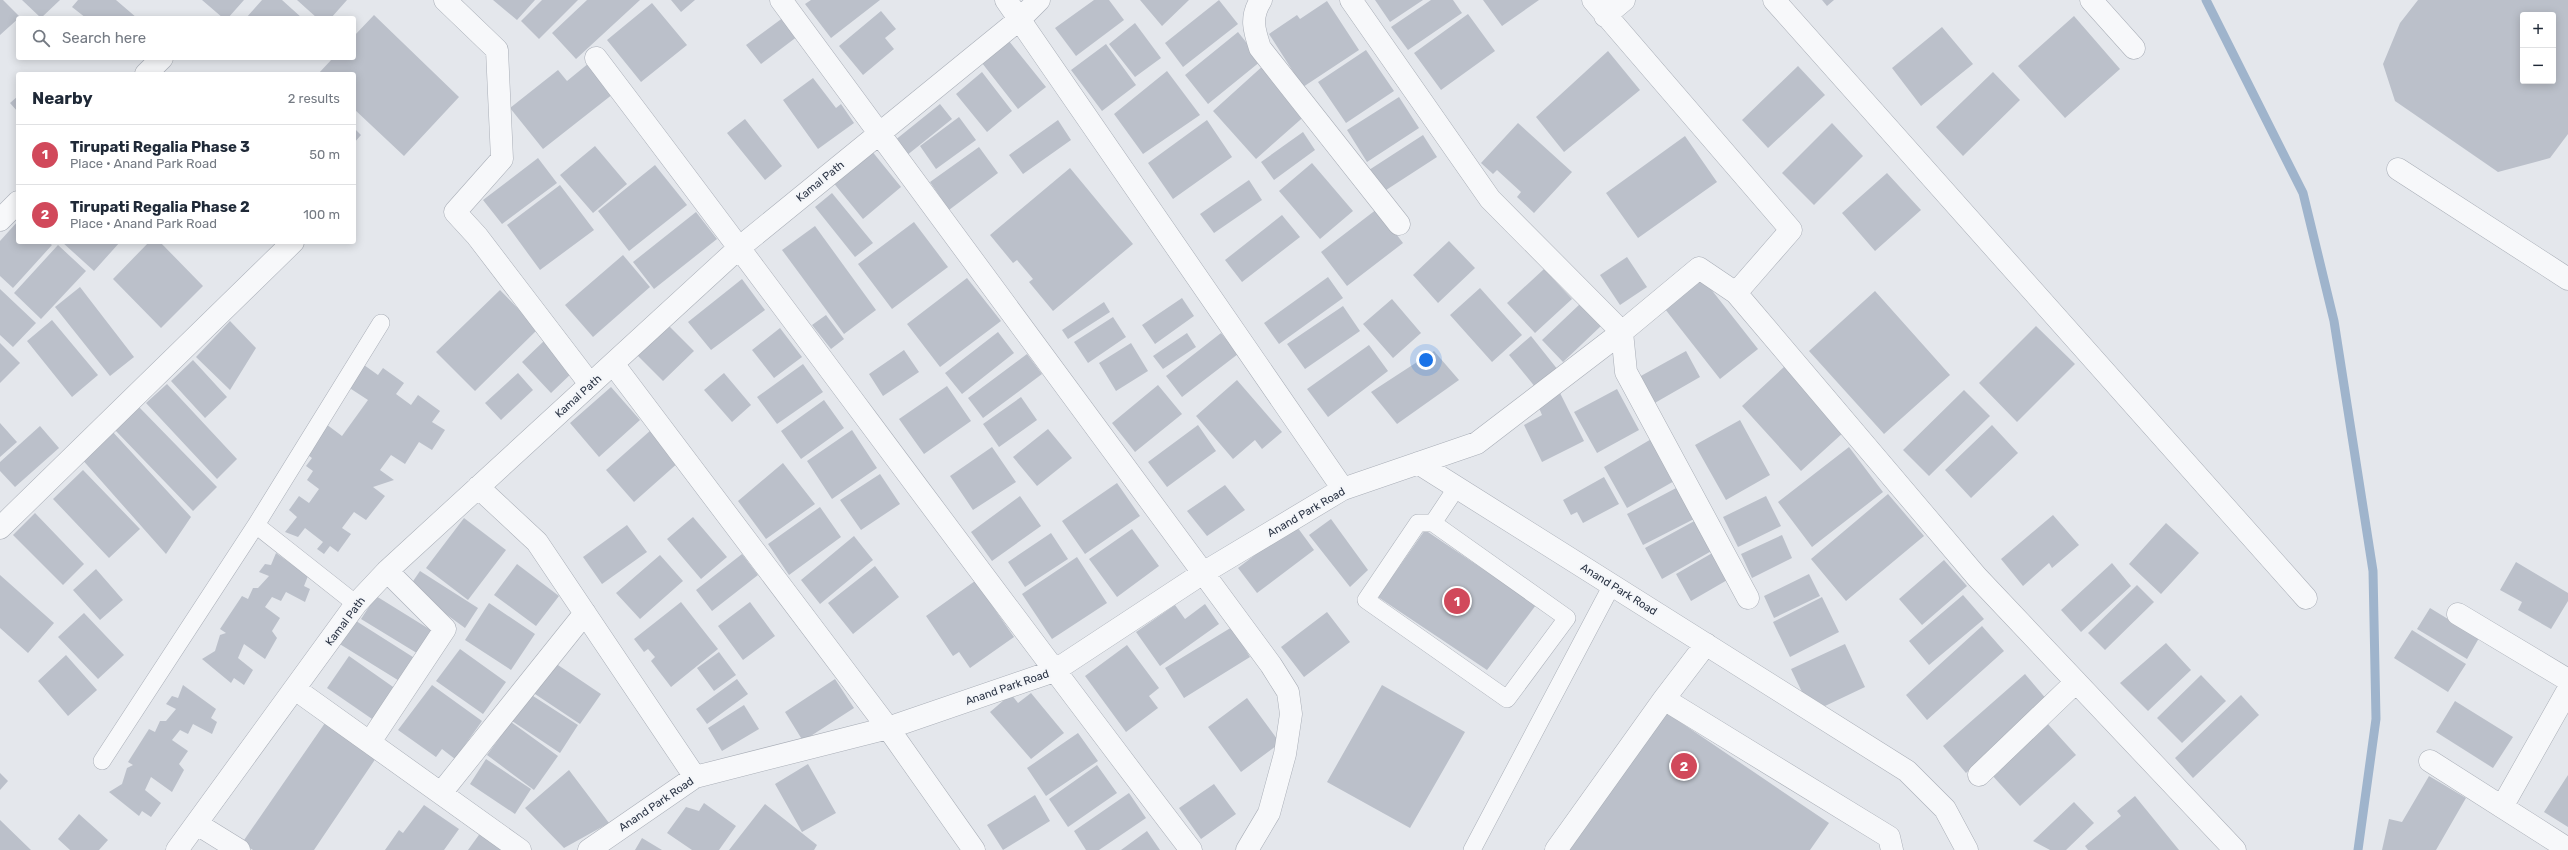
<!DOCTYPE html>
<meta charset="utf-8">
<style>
:root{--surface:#fff;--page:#f2f2f3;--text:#1f2937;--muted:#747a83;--line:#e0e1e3;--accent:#d1495b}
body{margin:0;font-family:Rubik,sans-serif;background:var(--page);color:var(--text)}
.controls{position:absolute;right:12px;top:12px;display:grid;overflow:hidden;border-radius:4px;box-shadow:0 2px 10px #0003}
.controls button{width:36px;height:36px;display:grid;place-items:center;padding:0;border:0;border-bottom:1px solid var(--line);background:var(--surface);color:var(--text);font:20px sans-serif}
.you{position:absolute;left:1426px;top:360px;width:14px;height:14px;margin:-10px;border:3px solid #fff;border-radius:50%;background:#1a73e8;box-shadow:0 0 0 6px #1a73e833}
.badge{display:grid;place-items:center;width:26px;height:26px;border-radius:50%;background:var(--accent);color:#fff;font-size:13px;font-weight:700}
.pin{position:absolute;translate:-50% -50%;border:2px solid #fff;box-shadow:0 1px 4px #0006}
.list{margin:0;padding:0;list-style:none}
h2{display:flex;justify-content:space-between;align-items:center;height:52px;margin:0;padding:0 16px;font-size:17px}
h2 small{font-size:13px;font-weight:400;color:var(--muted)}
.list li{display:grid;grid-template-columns:26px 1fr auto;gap:12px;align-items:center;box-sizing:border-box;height:60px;padding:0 16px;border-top:1px solid var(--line)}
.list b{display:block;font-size:15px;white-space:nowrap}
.list p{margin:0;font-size:13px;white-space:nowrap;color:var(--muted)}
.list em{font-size:13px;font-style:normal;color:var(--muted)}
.icon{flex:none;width:22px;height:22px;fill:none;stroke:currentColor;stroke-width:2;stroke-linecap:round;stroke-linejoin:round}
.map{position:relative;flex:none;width:2568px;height:850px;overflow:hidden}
.search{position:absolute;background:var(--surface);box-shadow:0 2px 10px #0003;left:16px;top:16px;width:340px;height:44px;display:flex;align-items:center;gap:10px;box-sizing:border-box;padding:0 14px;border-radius:4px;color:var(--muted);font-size:15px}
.panel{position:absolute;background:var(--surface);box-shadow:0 2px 10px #0003;left:16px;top:72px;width:340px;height:172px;border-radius:4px}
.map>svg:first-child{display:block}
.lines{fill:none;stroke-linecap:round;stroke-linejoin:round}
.stream{stroke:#9fb4cc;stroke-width:9}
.building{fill:#bbc0ca;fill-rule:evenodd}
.lane-casing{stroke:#a9aeb7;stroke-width:18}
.street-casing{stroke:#a9aeb7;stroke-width:23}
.lane{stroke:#f7f8fa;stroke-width:17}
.street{stroke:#f7f8fa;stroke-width:22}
.labels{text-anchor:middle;stroke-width:4;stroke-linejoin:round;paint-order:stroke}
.street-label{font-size:11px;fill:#2b3445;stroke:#f4f6f9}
</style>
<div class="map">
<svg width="2568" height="850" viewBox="0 0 2568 850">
<rect width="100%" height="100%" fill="#e4e7ec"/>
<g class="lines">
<!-- stream -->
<path class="stream" d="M 2206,0 L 2303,193 L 2334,321 L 2373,571 L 2376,719 L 2358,850"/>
</g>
<!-- building -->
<path class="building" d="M 0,0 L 3,0 L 20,17 L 0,35 Z
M 22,0 L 60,0 L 41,18 Z
M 78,0 L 116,0 L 137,18 L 86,18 L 72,7 Z
M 202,0 L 244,0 L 228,18 L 223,18 Z
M 262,0 L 282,0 L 302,18 L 246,18 Z
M 297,0 L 347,0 L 331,18 L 317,18 Z
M 493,0 L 535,0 L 517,20 Z
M 542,0 L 578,0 L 539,39 L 521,21 Z
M 587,0 L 640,0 L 576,59 L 552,33 Z
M 671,0 L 695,0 L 681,12 Z
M 811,0 L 880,0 L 831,38 L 805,4 Z
M 1094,0 L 1109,0 L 1124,20 L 1076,56 L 1055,28 Z
M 1140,0 L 1189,0 L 1162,26 Z
M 1219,0 L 1238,24 L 1183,67 L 1165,43 Z
M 1375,0 L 1423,0 L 1390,22 Z
M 1431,0 L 1453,0 L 1462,13 L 1408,50 L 1391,27 Z
M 1483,0 L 1539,0 L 1502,26 Z
M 1822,0 L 1834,0 L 1827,6 Z
M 2418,0 L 2568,0 L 2568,134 L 2550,158 L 2498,172 L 2395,101 L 2383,64 L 2400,23 ZM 2523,15 L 2553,15 L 2553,81 L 2523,81 Z
M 1327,1 L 1359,50 L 1303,87 L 1269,34 L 1297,15 L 1300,19 Z
M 652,3 L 687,45 L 641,82 L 607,40 Z
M 881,11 L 896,29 L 885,38 L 894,49 L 863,75 L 839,46 Z
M 1468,14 L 1495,51 L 1441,90 L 1414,53 Z
M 374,15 L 459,97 L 404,156 L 354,109 L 354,74 L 318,74 L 333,58 L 354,58 L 354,36 Z
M 2074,16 L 2120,69 L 2065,118 L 2018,66 Z
M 784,17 L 798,36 L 761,64 L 746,45 Z
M 1135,23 L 1161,58 L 1135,77 L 1109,44 Z
M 1942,27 L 1973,64 L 1921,106 L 1892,68 Z
M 1238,32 L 1261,61 L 1208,104 L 1185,75 Z
M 1009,41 L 1046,87 L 1018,109 L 982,63 Z
M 1106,44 L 1136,85 L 1102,111 L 1071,70 Z
M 1366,50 L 1394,91 L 1346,123 L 1318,82 Z
M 1608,51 L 1640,90 L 1564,152 L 1536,117 Z
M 589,63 L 613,94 L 543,149 L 510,108 L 558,70 L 567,81 Z
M 1265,64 L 1308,113 L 1256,159 L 1213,111 Z
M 1798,66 L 1825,95 L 1768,148 L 1742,120 Z
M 1167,71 L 1200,115 L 1143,154 L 1114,114 Z
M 982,72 L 1012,111 L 987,132 L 956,94 Z
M 1993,72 L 2020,100 L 1963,156 L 1936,127 Z
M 813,78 L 836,108 L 841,104 L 854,123 L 818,149 L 783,100 Z
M 18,96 L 18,112 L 10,103 Z
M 1399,97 L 1419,128 L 1367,162 L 1347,130 Z
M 940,104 L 952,119 L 906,156 L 894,141 Z
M 959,117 L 976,140 L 936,169 L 920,146 Z
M 745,119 L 782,166 L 765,180 L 727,133 Z
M 1058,120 L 1071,140 L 1023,174 L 1009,155 Z
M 1207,120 L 1232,157 L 1173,199 L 1148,163 Z
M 1518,123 L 1572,172 L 1534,213 L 1517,197 L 1521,192 L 1497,170 L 1493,174 L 1481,163 Z
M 1832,123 L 1863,156 L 1814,205 L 1782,173 Z
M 354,128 L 361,135 L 354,143 Z
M 1303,132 L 1315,150 L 1274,180 L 1261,162 Z
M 1423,135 L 1437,157 L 1383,192 L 1369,170 Z
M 1685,136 L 1717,182 L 1638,238 L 1606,193 Z
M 595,146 L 627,184 L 593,213 L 560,175 Z
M 979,147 L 998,173 L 949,210 L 930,182 Z
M 871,150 L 901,187 L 863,219 L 832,181 Z
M 538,158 L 557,183 L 502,224 L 483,200 Z
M 1312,163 L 1353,211 L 1320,239 L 1279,191 Z
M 655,165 L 687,205 L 629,251 L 598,211 Z
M 1070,168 L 1133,244 L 1053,311 L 1029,282 L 1033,279 L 1017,260 L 1013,263 L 990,235 Z
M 1887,173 L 1921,210 L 1875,251 L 1842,213 Z
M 1249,180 L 1262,200 L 1214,233 L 1200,214 Z
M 560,185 L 594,230 L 540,270 L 507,225 Z
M 832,193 L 873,243 L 855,257 L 815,207 Z
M 1377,209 L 1403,243 L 1347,286 L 1321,252 Z
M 696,212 L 717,239 L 654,289 L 633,262 Z
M 1282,215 L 1300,237 L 1242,282 L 1225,260 Z
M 18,221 L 18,242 L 48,242 L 52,245 L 13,288 L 0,276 L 0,241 Z
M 914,222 L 948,267 L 892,309 L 858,264 Z
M 815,226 L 876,310 L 844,334 L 782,250 Z
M 1449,241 L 1475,268 L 1438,303 L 1413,275 Z
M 62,242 L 120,242 L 94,271 Z
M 149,242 L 160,242 L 203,286 L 161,328 L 113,279 Z
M 58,245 L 86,271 L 41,319 L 14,293 Z
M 623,255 L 650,287 L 593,337 L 565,305 Z
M 1627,257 L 1647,287 L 1620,305 L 1600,275 Z
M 1544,269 L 1572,299 L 1535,333 L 1507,303 Z
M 1328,277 L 1343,298 L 1279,344 L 1264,323 Z
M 967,278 L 1001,321 L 940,367 L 907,324 Z
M 742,279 L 765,310 L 711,350 L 688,322 Z
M 1703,279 L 1758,349 L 1720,379 L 1665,309 Z
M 80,287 L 134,357 L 110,376 L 55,307 Z
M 1480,288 L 1522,335 L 1492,362 L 1450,315 Z
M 0,289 L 36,323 L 13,347 L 0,335 Z
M 500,290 L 538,329 L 475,391 L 436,352 Z
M 1875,291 L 1950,375 L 1884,434 L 1809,351 Z
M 1182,298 L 1194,316 L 1155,344 L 1142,325 Z
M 1392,299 L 1421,333 L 1393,358 L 1363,324 Z
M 1104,302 L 1110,312 L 1068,339 L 1062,330 Z
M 1580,304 L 1601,326 L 1563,362 L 1542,340 Z
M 1343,306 L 1360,331 L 1305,369 L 1287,344 Z
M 826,315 L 844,339 L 831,349 L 812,325 Z
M 1113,317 L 1126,337 L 1088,363 L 1074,342 Z
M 52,320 L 98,375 L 72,397 L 27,341 Z
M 230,321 L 256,348 L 230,390 L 196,357 Z
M 668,325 L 694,351 L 663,381 L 637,355 Z
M 2036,326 L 2075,364 L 2017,422 L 1979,383 Z
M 780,328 L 802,357 L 774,378 L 752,350 Z
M 998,332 L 1014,353 L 962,394 L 945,373 Z
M 1187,333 L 1196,347 L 1163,369 L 1153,356 Z
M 1221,333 L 1238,354 L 1182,397 L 1166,376 Z
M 1531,336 L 1558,370 L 1536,388 L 1509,355 Z
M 545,340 L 574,371 L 551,393 L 522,362 Z
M 0,343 L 20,363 L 0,383 Z
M 1131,343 L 1148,371 L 1116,391 L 1099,363 Z
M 1369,345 L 1388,371 L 1328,417 L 1307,389 Z
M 904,350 L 919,372 L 883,396 L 869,374 Z
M 1434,351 L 1459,380 L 1397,424 L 1371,392 Z
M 1686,351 L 1700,377 L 1653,404 L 1639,377 Z
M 1027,354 L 1042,374 L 983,418 L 968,398 Z
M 193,360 L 227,397 L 205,418 L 171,381 Z
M 803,364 L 823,392 L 777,424 L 757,397 Z
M 364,365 L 378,375 L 383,368 L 404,383 L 396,394 L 411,405 L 418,395 L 440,411 L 432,422 L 445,430 L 432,450 L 419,442 L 405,464 L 391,455 L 380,470 L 394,480 L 373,487 L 385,496 L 366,520 L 354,512 L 342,528 L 351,534 L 338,552 L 330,546 L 324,554 L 317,549 L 323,542 L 305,528 L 298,537 L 285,532 L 297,517 L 289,510 L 299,496 L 309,503 L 319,489 L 307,480 L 313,471 L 306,466 L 312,458 L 305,453 L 326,424 L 342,436 L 368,400 L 348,387 Z
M 1785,366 L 1844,432 L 1801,471 L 1742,406 Z
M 518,373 L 533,390 L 501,420 L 485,403 Z
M 724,373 L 751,405 L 732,422 L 704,390 Z
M 1237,380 L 1282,432 L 1262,449 L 1255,440 L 1233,459 L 1196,416 Z
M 167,384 L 237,459 L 217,479 L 146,403 Z
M 1158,385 L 1182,414 L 1135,452 L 1112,423 Z
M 947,386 L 971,421 L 924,454 L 899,419 Z
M 611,387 L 640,420 L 599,457 L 570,423 Z
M 1558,389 L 1584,441 L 1542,462 L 1524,425 L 1542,415 L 1536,401 Z
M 1617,389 L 1639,430 L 1597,453 L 1574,412 Z
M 1964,390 L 1990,416 L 1929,476 L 1903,450 Z
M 1021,397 L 1037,420 L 999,447 L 983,424 Z
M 824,400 L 844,428 L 801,459 L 781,431 Z
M 139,407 L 217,487 L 193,511 L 115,430 Z
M 1740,420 L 1770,475 L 1726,500 L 1695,445 Z
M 0,423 L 17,442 L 0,457 Z
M 1198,425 L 1216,451 L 1167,487 L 1148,462 Z
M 1992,425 L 2018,453 L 1971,498 L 1945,470 Z
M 40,426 L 59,448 L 15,487 L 0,471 L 0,462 Z
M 1048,429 L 1072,458 L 1037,486 L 1013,457 Z
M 111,430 L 191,517 L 166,554 L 80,457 Z
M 651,430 L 679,462 L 634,502 L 606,470 Z
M 852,430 L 877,468 L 832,499 L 807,461 Z
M 1653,438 L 1676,480 L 1627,508 L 1604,467 Z
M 992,447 L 1016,482 L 973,510 L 950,476 Z
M 1849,447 L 1883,492 L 1812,547 L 1778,502 Z
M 783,463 L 815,504 L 766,539 L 738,501 Z
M 83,470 L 140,529 L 109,558 L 53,499 Z
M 880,474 L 900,504 L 861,530 L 840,500 Z
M 1604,477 L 1619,504 L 1583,523 L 1577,512 L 1571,515 L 1563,500 Z
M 1117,483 L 1140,516 L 1085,554 L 1062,521 Z
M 1225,485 L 1245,510 L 1207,536 L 1187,511 Z
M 1678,487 L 1694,519 L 1643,545 L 1627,514 Z
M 1888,494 L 1924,536 L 1846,601 L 1811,559 Z
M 1020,496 L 1041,526 L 992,561 L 971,532 Z
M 1766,496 L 1781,526 L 1738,547 L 1723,517 Z
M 820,507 L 841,537 L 789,575 L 768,544 Z
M 35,513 L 84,564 L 63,585 L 13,535 Z
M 2053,515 L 2079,545 L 2052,568 L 2049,563 L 2023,586 L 2001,559 Z
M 693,517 L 727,557 L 701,579 L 667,539 Z
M 464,518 L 506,550 L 468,600 L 426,568 Z
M 1331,519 L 1368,570 L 1350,587 L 1309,535 Z
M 1698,519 L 1715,549 L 1662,579 L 1645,548 Z
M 2166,523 L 2199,553 L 2161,594 L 2129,564 Z
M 1295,524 L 1314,550 L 1257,593 L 1238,568 Z
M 627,525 L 647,552 L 602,584 L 583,557 Z
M 1132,529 L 1159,566 L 1117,597 L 1089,559 Z
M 1425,530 L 1536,605 L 1487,670 L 1378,597 Z
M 1051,533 L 1068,559 L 1025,587 L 1008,562 Z
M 1782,535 L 1792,558 L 1752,578 L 1741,554 Z
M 854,536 L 873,560 L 820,604 L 801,580 Z
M 1714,552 L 1729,579 L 1691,601 L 1676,574 Z
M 276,553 L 308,576 L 304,586 L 310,589 L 305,602 L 286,592 L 281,601 L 272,597 L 265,607 L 280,618 L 272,631 L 277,638 L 265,659 L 244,644 L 238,658 L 253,670 L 244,685 L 234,678 L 231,683 L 202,659 L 215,651 L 220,635 L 226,633 L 220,629 L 242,596 L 248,599 L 253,588 L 258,588 L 269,576 L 259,572 L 265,564 L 271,565 Z
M 742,554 L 758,575 L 712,611 L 696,590 Z
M 660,555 L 683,581 L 640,619 L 616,593 Z
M 1077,557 L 1107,603 L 1052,639 L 1022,594 Z
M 1944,560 L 1967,586 L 1922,625 L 1899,599 Z
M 2516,562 L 2568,593 L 2568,601 L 2551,629 L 2518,610 L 2522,602 L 2500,590 Z
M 2112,563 L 2131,586 L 2081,632 L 2061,610 Z
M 517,564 L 559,596 L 536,626 L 494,595 Z
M 875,566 L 899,597 L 853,634 L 828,603 Z
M 96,569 L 123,600 L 100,620 L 73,590 Z
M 420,571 L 478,608 L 465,628 L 409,587 Z
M 1809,574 L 1820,596 L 1774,618 L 1764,596 Z
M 0,575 L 54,623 L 28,653 L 0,628 Z
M 975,581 L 1014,637 L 970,668 L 959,652 L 953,656 L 926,616 Z
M 2137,585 L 2154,602 L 2105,650 L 2088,633 Z
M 1963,595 L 1984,619 L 1929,665 L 1909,641 Z
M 376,596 L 434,632 L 420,655 L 361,619 Z
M 1822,597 L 1839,632 L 1790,657 L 1773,622 Z
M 681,602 L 718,649 L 671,687 L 651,661 L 655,657 L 648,649 L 644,652 L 634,639 Z
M 750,602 L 775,636 L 743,660 L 718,626 Z
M 489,603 L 535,634 L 511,670 L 465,640 Z
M 1205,604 L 1219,624 L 1160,666 L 1136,632 L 1175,605 L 1185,619 Z
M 2430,608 L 2479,638 L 2467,659 L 2417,629 Z
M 1327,612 L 1350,642 L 1304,677 L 1281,647 Z
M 84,613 L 124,655 L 98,679 L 58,637 Z
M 353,619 L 416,659 L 401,682 L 338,643 Z
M 1982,626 L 2004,651 L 1927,720 L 1906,695 Z
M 1232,627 L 1250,657 L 1184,698 L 1165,668 Z
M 2412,630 L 2466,664 L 2448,692 L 2394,658 Z
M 2166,643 L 2191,670 L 2148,711 L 2120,683 Z
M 1845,644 L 1865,687 L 1825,706 L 1802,692 L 1791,669 Z
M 1127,645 L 1159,688 L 1149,696 L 1158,708 L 1126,732 L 1085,676 Z
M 460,649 L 506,682 L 483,714 L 436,681 Z
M 719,652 L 736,675 L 714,691 L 697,668 Z
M 66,655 L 97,690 L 68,716 L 38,681 Z
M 349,656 L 396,689 L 375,721 L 327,688 Z
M 552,661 L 601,694 L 580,724 L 532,692 Z
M 2025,674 L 2048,701 L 1966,773 L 1943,746 Z
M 2201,675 L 2226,701 L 2182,743 L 2157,718 Z
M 737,679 L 748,694 L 707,724 L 696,709 Z
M 835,679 L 854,708 L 803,741 L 785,712 Z
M 183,685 L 216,709 L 211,718 L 217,722 L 212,734 L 193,724 L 188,734 L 180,730 L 172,740 L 188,751 L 179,764 L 184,770 L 172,792 L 151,777 L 145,790 L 161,803 L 151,817 L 142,811 L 139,816 L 109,792 L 122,784 L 127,768 L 133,765 L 128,762 L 149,729 L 155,732 L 160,721 L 166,721 L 176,709 L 166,704 L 172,696 L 178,698 Z
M 432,685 L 482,721 L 455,759 L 442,749 L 436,757 L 398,730 Z
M 1382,685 L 1465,732 L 1410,828 L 1327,782 Z
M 1031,693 L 1064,733 L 1031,759 L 990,712 L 1011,694 L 1018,703 Z
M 530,694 L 578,725 L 560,753 L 512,721 Z
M 2241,695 L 2259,715 L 2193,778 L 2175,758 Z
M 1247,698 L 1280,743 L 1241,772 L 1208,727 Z
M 2455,701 L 2513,737 L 2493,768 L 2436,732 Z
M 744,705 L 759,729 L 722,751 L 708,728 Z
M 1661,709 L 1829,823 L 1810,850 L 1566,850 Z
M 511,722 L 558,756 L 534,790 L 487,755 Z
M 325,723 L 376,758 L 314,850 L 253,850 L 242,843 Z
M 2047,723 L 2076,755 L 2020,806 L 1991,774 Z
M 1078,733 L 1098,761 L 1046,796 L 1027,768 Z
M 486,759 L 531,789 L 515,814 L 470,784 Z
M 808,764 L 836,813 L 802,832 L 775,784 Z
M 1097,765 L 1117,793 L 1068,827 L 1049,799 Z
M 569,770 L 609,823 L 564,848 L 525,808 Z
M 0,773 L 8,781 L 0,790 Z
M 2568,775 L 2568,827 L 2544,812 Z
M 2429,776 L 2466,798 L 2436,850 L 2382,850 L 2389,819 L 2402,822 Z
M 1214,784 L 1236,814 L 1201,839 L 1179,808 Z
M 1129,793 L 1146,818 L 1099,850 L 1086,850 L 1074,831 Z
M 1035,795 L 1050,821 L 1003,850 L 987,825 Z
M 2135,796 L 2179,850 L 2088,850 L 2085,846 L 2121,816 L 2117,811 Z
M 2074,802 L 2094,823 L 2066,850 L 2050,850 L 2033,841 Z
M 704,803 L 736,826 L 719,850 L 692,850 L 667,833 L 686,807 L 699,811 Z
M 765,804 L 817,845 L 814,850 L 729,850 Z
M 424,805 L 459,829 L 444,850 L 385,850 L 399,830 L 403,833 Z
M 79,814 L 108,840 L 99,850 L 70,850 L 58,839 Z
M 0,820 L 31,850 L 0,850 Z
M 1147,831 L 1160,850 L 1121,850 Z
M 481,832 L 508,850 L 468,850 Z
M 642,838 L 662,850 L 635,850 Z"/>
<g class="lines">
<!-- lane casing -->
<g class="lane-casing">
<path id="lane" d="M 1433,523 L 1567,618 L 1507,699 L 1366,600 L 1418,523 L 1433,523 L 1457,487
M 256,525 L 356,604
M 102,761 L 256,525 L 381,323
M 1472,850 L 1612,585"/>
</g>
<!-- street casing -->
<g class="street-casing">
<path id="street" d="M 445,0 L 497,50 L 502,159 L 455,212 L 477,236 L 590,384
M 781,0 L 1271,665 L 1288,692 L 1291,714 L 1285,754 L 1269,813 L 1247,850
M 1006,0 L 1343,489
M 1261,0 C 1250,17 1254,30 1260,48 L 1399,224
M 1351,0 L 1490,199 L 1622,332 L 1626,372 L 1748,598
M 1593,0 L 1791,230 L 1736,293
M 1774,0 L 2306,598
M 2091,0 L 2134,48
M 1605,16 L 1624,0
M 596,58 C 796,321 990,588 1191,850
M 146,74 L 162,58
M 2398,169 L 2568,279
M 0,220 L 18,202
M 614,365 L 888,728 L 974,850
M 1418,463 L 1907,771 L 1945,809 L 1967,850
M 478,487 L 537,542 L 695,777
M 0,528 L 293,242
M 2458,614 L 2568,680
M 295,689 L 520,850
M 1664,699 L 1706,644
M 370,742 L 445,629 L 387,571
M 2430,761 L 2568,849
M 1979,775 L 2076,682
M 441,793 L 585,613
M 2502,807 L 2568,690
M 197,824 L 239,850
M 177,850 L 356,604 L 387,571 L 740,247 L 1020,19 L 1039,0
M 589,850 L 695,777 L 888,728 L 1054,671 L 1203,573 L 1343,489 L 1477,443 L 1622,332 L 1699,268 L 1736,293 L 1977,577 L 2235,850
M 1556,850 L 1664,699 L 1889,837 L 1892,850"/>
</g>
<!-- lane -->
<use href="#lane" class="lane"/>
<!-- street -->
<use href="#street" class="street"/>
</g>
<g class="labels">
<!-- street labels -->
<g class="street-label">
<text transform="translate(820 181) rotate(-39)" y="4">Kamal Path</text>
<text transform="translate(578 396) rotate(-42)" y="4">Kamal Path</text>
<text transform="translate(1306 512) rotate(-30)" y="4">Anand Park Road</text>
<text transform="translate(1619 589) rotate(32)" y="4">Anand Park Road</text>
<text transform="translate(345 621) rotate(-53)" y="4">Kamal Path</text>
<text transform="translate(1007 687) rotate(-19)" y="4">Anand Park Road</text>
<text transform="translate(656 804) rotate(-34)" y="4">Anand Park Road</text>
</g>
</g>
</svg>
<div class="controls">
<button>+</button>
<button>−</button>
</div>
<div class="you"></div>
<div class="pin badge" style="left:1457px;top:601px">1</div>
<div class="pin badge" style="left:1684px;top:766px">2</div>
<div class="search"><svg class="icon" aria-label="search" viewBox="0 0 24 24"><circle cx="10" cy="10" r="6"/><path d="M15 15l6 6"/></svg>Search here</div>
<section class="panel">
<h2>Nearby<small>2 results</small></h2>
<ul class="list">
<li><span class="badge">1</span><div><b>Tirupati Regalia Phase 3</b><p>Place · Anand Park Road</p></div><em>50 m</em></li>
<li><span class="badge">2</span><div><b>Tirupati Regalia Phase 2</b><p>Place · Anand Park Road</p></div><em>100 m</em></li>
</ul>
</section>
</div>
